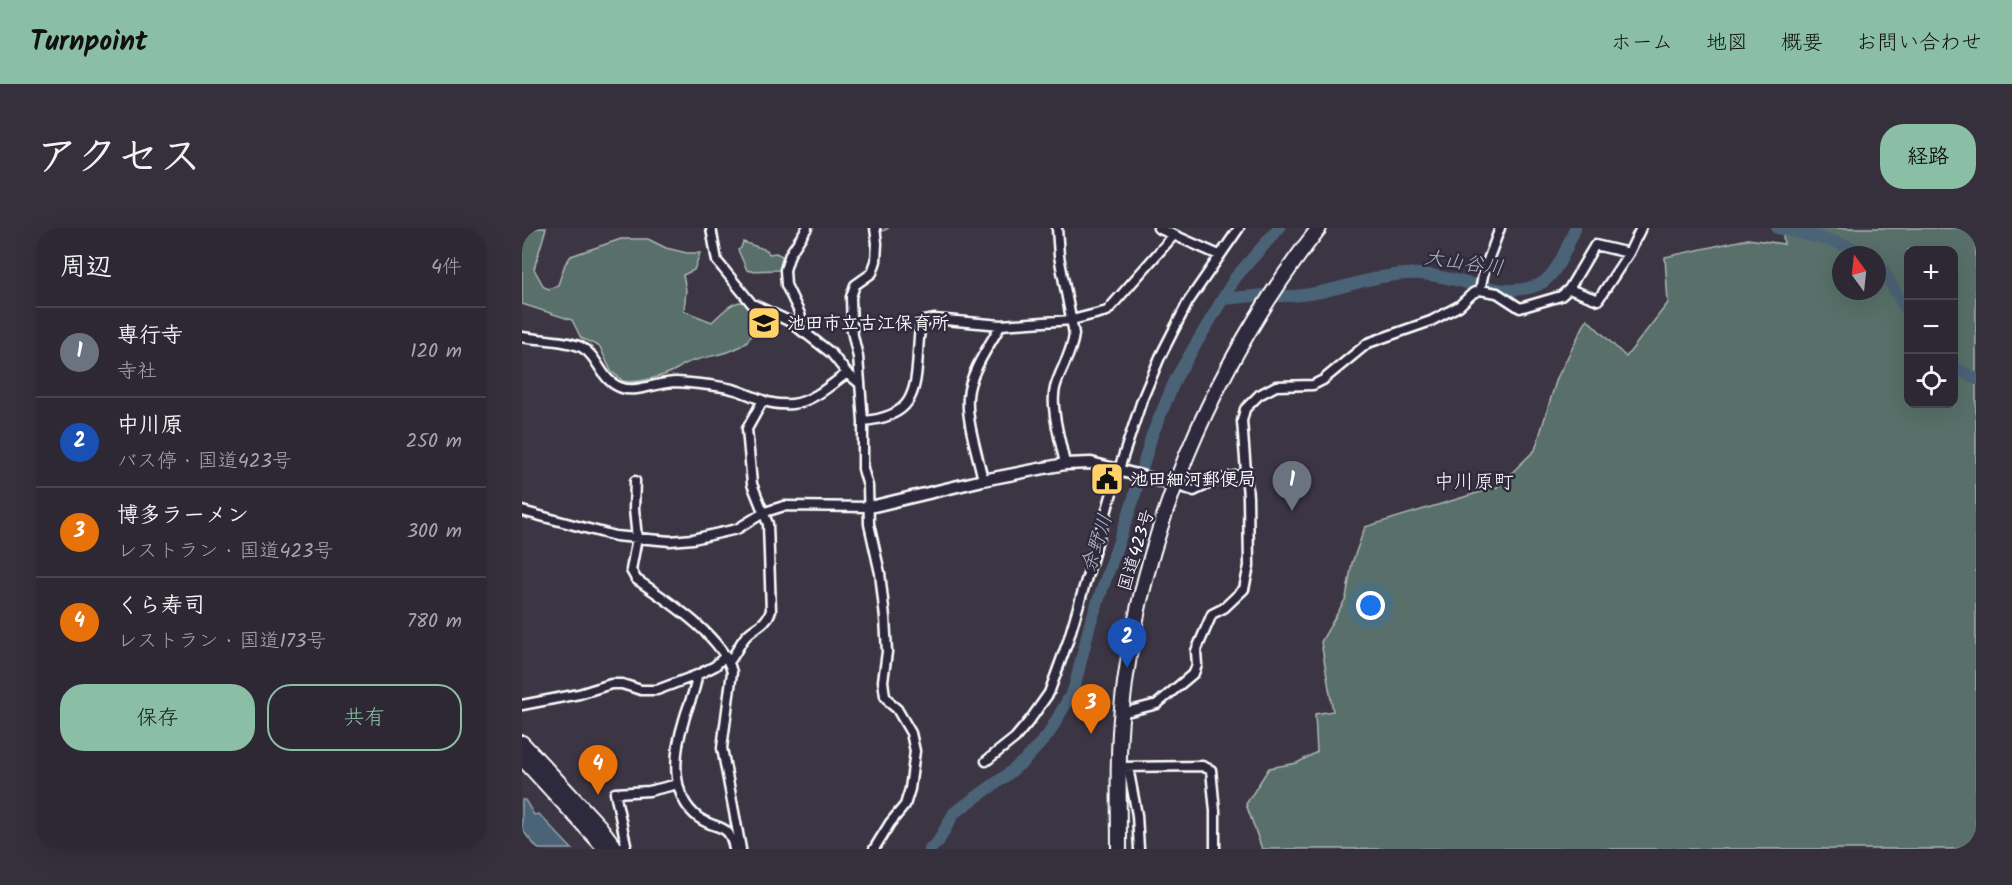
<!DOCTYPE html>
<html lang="ja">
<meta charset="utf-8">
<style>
:root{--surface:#2d2833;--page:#35303b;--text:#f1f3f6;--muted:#a7a6ac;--line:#48444e;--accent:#8abfa5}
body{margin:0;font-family:Kalam,"Klee One",sans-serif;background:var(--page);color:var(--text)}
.controls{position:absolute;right:18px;top:18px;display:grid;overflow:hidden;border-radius:12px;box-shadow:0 6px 24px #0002}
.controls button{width:54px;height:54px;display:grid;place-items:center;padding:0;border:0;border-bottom:2px solid var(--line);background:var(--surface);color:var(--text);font:30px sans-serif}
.compass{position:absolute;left:1310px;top:18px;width:54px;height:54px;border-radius:50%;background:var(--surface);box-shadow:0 6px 24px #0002;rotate:345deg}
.you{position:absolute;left:849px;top:378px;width:21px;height:21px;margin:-15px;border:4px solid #fff;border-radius:50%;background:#1a73e8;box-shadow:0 0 0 9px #1a73e833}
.badge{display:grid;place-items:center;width:39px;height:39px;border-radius:50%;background:var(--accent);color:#fff;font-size:20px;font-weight:700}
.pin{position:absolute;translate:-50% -50px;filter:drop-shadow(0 2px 3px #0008)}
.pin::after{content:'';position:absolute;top:32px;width:21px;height:18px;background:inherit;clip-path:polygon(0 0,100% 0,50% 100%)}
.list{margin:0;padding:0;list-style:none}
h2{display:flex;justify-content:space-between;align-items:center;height:78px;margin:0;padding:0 24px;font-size:26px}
h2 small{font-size:20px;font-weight:400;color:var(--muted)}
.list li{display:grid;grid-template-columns:39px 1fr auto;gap:18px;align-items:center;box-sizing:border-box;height:90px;padding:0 24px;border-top:2px solid var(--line)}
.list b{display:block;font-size:22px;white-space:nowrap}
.list p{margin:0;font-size:20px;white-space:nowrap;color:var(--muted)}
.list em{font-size:20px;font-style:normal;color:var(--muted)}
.actions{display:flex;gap:12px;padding:18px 24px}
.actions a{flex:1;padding:14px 0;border:2px solid var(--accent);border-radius:24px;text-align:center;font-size:21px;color:var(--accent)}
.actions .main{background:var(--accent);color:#111}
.icon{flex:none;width:33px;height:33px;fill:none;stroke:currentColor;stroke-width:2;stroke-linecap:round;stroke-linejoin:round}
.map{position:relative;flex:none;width:1454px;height:621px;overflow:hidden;border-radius:24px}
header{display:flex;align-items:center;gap:36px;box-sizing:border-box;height:84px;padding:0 30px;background:var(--accent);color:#111}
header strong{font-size:28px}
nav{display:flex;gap:33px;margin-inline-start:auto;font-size:21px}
.intro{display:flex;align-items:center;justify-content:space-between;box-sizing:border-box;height:144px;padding:0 36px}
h1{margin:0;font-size:42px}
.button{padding:15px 27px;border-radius:24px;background:var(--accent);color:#111;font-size:21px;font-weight:700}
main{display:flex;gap:36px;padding:0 36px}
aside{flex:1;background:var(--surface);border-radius:24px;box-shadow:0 6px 24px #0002}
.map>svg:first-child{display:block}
.green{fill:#596f69;stroke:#acb7b4;stroke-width:1.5;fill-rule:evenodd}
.water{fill:#4c6477;stroke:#94a2ad;stroke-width:1.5}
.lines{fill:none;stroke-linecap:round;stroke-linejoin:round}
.stream{stroke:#94a2ad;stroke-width:2}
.river{stroke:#4c6477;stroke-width:12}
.minor-casing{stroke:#fff;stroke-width:13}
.tertiary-casing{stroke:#fff;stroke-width:15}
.trunk-casing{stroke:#fff;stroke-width:18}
.minor{stroke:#2f2a3d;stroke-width:8}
.tertiary{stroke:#2f2a3d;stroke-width:10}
.trunk{stroke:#2f2a3d;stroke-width:14}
.labels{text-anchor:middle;stroke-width:5;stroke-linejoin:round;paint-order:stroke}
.poi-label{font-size:18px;font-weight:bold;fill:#fff;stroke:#2f2a3d;text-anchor:start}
.street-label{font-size:18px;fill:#fff;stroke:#2f2a3d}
.water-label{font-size:20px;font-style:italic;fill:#aeb9c2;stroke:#2f2a3d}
.neighbourhood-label{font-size:20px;fill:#fff;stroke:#2f2a3d}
</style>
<header>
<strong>Turnpoint</strong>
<nav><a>ホーム</a><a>地図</a><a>概要</a><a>お問い合わせ</a></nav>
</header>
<div class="intro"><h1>アクセス</h1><a class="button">経路</a></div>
<main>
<aside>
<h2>周辺<small>4件</small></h2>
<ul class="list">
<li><span class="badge" style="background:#6b7280">1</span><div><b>専行寺</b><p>寺社</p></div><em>120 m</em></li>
<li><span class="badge" style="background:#1a4fb4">2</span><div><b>中川原</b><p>バス停 · 国道423号</p></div><em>250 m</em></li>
<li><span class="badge" style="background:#e8710a">3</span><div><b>博多ラーメン</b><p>レストラン · 国道423号</p></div><em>300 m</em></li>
<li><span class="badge" style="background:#e8710a">4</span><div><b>くら寿司</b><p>レストラン · 国道173号</p></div><em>780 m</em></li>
</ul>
<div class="actions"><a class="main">保存</a><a>共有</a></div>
</aside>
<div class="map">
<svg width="1454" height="621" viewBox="0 0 1454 621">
<rect width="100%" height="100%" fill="#3c3644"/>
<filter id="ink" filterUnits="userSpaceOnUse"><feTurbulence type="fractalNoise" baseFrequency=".0167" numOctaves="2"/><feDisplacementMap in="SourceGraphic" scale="12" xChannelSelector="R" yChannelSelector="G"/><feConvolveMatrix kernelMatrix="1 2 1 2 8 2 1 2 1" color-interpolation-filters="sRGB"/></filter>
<g filter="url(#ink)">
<!-- green -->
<path class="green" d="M 0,0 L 24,0 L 12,41 L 22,59 L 27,61 L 36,57 L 43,36 L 49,28 L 99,11 L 126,11 L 144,20 L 165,25 L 178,25 L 172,42 L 161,47 L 164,62 L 162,83 L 190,94 C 203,82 212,69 230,76 C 234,88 236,101 227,111 C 213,128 181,127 163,136 C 160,137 158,140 155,141 C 143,148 115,156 101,153 L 89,143 L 78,119 L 59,110 L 50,92 L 0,76 Z
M 1260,0 L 1454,0 L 1454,621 L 740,621 L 724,576 L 747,540 L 775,535 L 795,524 L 793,486 L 811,483 L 799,414 L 824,370 L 830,335 L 843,299 L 975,259 L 1013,222 L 1035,150 L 1065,91 L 1104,129 L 1146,75 L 1143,29 L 1226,11 L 1262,16 ZM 1432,22 L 1432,176 L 1386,176 L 1386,22 ZM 1319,27 L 1355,27 L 1355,63 L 1319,63 Z
M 221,14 L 245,22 L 247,26 L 254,25 L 260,28 L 258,42 L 227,43 L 225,42 L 216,22 L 219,20 Z"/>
<!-- water -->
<path class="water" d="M 0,572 L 3,572 L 12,587 L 17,586 L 50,621 L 16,621 L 0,602 Z"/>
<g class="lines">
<!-- stream -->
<path class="stream" d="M 355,6 L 366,0
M 345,242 L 345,196
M 243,279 L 259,274 L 275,274
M 73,298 L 93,303 L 111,305
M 208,299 L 220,294
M 117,305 L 156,308"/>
<!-- river -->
<path class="river" d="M 1255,0 L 1314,14 L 1351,27
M 1355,32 L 1386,85
M 758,68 C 806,70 850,43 898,46 C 937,48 978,72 1016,57 C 1034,50 1046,17 1053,0
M 701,71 L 742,67
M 1432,139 L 1454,151
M 408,621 L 416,614 L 432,585 L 481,550 L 503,532 L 526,507 L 552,461 L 568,396 L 610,276 L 630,207 L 654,150 L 713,50 L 757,0"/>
<!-- minor casing -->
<g class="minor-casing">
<path id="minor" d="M 189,0 L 195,33 L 230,76 L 269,94 L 281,104
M 285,0 L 268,26 L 263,42 L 264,57 L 278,86 L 282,104 L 309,125 L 325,145 L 337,155
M 535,0 L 537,28 L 552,106 C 550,126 538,141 533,160 C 528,180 539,215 543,236
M 636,0 L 697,27
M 1047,61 L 1073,17 L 1107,25
M 958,62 L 962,43 L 978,0
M 0,109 C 16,112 45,112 59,119 C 78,129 77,152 100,160 C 114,165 137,154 154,154 C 169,155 203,158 217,163 C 237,170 247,178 270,176 C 290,174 309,157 325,145
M 341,193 C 389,189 394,168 396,124 C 397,113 396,102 402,93 L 412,91 L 479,97 L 550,92 L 585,83 L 652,7
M 461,252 C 456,228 444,192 446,169 C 447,146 468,116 479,97
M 113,253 L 112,281 L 115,310 L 109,342 L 114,351 C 144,372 201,408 210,444 L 200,520 L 219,621
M 653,257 L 672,263 L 695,252 L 721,246 L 724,242
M 0,283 L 93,308 L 148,313 L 171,311 L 215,301 L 243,284 L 262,278 L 348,279
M 207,434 C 213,427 216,419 221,412 C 228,400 243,399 249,383 L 246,296 L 230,256 L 225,201 L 240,174
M 175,447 C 174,463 166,476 162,492 C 152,524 147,568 177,590 C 195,603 207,593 212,621
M 0,477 L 57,466 L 89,456 L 100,456 L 119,462 L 135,462 L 175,447 L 193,438 L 203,428
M 600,482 L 608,483 L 635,476 L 672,445 L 675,437 L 674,423 L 690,386 L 702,380 L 722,361 L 727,338 L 726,269 L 720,193 L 723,181 L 737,167 L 754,158 L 791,157 L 801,152 L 846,115 L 909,93 L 937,78 L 951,65 L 958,62 L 975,65 L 998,80 L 1039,68 L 1047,61 L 1076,72 L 1107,25 L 1119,0
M 464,533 L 493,510 L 508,492 L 527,465 L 546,413 L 597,241 L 620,172 L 638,129 L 666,74 L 717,0
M 598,539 L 680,538 L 689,542 L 693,583 L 693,621
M 606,539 L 615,587 L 617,621
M 98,621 L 104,616 L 93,565 L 127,563 L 156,556
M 352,621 L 368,595 L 383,577 L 388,561 L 393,523 L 389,505 L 375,481 L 369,476 L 363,468 L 361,453 L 365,424 L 363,390 L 358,345 L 347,296 L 346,258 L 341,241 L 341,193 L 336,129 L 330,103 L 329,69 L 333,57 L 350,45 L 354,33 L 355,15 L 353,0"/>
</g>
<!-- tertiary casing -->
<g class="tertiary-casing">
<path id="tertiary" d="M 348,279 L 461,252 L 543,236 L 569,235 L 653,257"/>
</g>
<!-- trunk casing -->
<g class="trunk-casing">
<path id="trunk" d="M 0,515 L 77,598 L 94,621
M 0,530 L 84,621
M 597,621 C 597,574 595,527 600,480 C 618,306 690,138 797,0"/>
</g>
<!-- minor -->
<use href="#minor" class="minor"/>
<!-- tertiary -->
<use href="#tertiary" class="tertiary"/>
<!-- trunk -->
<use href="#trunk" class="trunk"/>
</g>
</g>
<!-- icons -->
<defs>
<g id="school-square" transform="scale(1.725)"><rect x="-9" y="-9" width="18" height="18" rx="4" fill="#ffd166" stroke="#2f2a3d"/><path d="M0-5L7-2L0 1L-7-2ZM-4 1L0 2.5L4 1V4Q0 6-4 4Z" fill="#111"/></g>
<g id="civic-square" transform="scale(1.725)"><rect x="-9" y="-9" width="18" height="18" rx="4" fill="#ffd166" stroke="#2f2a3d"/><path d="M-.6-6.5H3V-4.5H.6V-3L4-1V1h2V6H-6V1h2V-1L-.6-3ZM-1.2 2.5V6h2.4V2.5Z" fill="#111"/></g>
</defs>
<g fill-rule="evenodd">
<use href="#school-square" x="242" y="95"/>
<use href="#civic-square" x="585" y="251"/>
</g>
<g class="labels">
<!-- poi labels -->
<g class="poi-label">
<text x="265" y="101">池田市立古江保育所</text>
<text x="608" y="257">池田細河郵便局</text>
</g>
<!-- street labels -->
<g class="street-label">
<text transform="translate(614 322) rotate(-73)" y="6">国道423号</text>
</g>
<!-- water labels -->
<g class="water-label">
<text transform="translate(942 34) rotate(8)" y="7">大山谷川</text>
<text transform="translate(574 315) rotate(-72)" y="7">余野川</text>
</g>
<!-- neighbourhood labels -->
<g class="neighbourhood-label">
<text x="952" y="260">中川原町</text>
</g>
</g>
</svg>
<div class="controls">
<button>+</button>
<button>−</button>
<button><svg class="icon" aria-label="locate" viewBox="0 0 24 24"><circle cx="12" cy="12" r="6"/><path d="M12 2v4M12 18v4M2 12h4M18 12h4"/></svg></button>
</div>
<svg class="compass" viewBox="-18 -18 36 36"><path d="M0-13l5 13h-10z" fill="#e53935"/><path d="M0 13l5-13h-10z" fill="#a7a6ac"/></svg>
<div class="you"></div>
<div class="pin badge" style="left:770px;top:283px;background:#6b7280">1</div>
<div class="pin badge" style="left:605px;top:440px;background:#1a4fb4">2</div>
<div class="pin badge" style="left:569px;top:506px;background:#e8710a">3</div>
<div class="pin badge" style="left:76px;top:567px;background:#e8710a">4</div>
</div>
</main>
